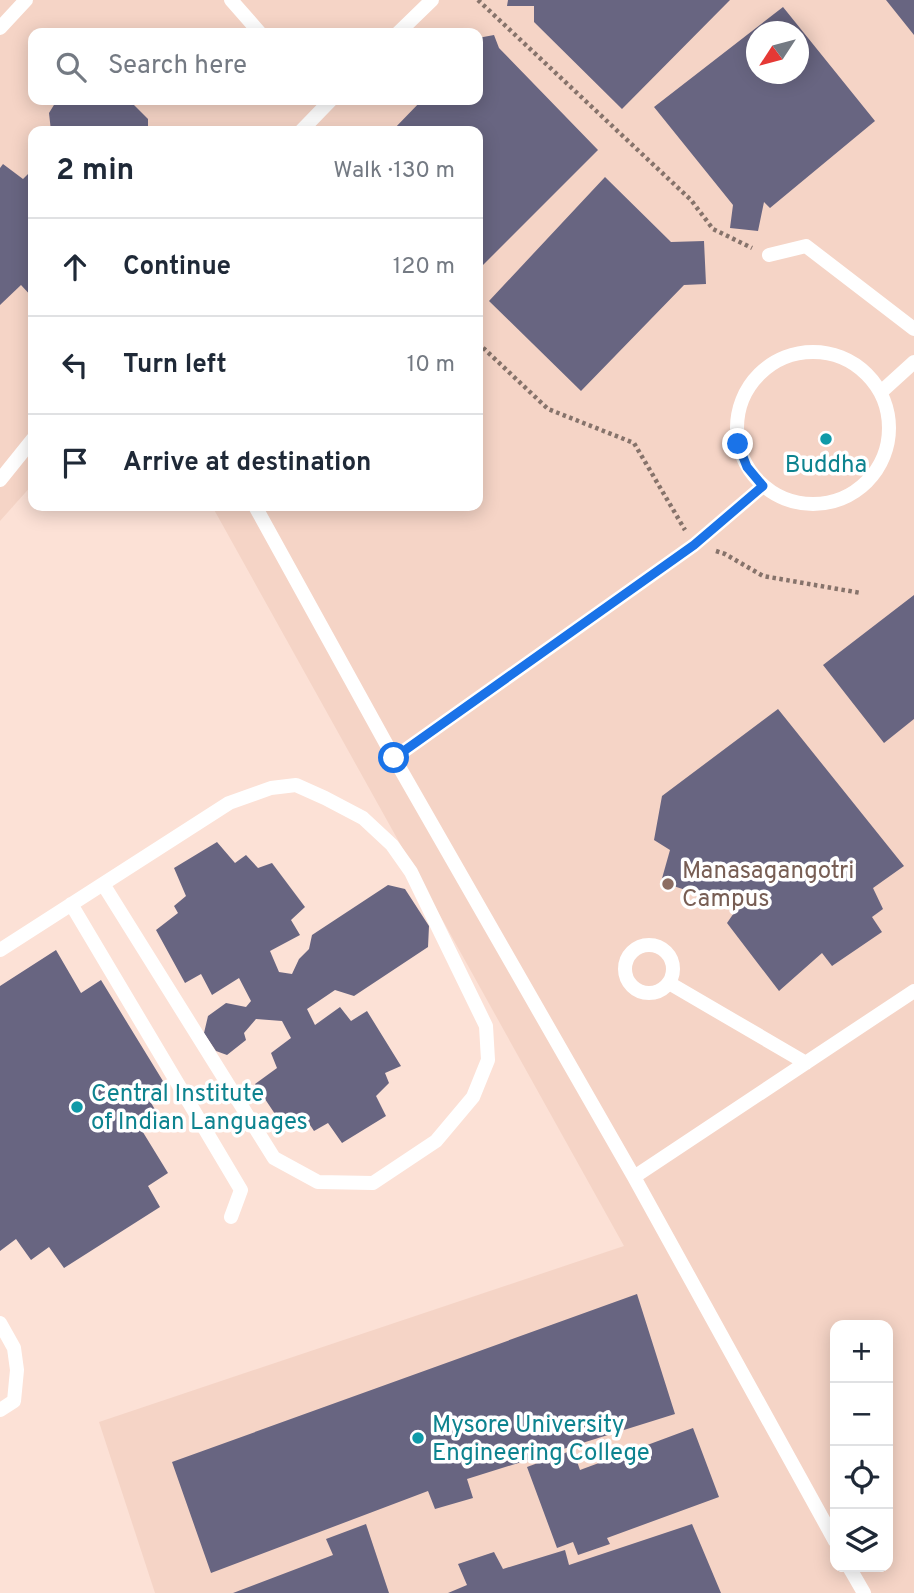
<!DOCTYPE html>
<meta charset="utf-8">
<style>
:root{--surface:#fff;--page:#f6f6f7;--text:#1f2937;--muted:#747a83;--line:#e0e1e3}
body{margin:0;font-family:Overpass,sans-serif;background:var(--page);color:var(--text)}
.controls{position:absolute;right:21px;bottom:21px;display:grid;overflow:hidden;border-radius:14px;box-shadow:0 4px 18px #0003}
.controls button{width:63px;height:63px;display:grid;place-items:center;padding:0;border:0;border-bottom:2px solid var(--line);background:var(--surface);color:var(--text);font:35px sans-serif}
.compass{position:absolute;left:746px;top:21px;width:63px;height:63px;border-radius:50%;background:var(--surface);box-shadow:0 4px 18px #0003;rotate:234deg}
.stop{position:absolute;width:21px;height:21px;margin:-16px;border:5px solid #1a73e8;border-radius:50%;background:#fff}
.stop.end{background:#1a73e8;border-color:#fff;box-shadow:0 2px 7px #0008}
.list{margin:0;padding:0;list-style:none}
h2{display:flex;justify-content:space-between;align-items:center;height:91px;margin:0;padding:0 28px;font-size:30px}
h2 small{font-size:23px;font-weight:400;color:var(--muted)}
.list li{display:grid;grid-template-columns:46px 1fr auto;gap:21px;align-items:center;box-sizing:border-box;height:98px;padding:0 28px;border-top:2px solid var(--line)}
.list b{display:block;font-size:26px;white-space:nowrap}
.list em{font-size:23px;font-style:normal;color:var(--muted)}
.icon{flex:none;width:38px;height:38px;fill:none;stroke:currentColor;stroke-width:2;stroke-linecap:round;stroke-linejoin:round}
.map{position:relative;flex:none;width:914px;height:1593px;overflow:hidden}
.search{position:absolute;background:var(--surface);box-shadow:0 4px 18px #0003;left:28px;top:28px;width:455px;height:77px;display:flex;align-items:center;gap:18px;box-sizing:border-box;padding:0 24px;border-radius:14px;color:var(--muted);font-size:26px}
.panel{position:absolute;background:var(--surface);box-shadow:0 4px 18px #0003;left:28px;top:126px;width:455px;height:385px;border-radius:14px}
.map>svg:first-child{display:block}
.built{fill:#f5d4c6;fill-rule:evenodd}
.building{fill:#686581;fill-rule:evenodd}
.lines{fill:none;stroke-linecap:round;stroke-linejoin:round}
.path{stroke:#86736b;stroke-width:4.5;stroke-dasharray:3.5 3.5;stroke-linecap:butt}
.lane{stroke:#fff;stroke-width:14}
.route{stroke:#1a73e8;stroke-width:9}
.culture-dot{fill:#0f9aa8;stroke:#fff;stroke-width:2.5}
.education-dot{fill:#8d6e63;stroke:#fff;stroke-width:2.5}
.labels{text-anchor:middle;stroke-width:7;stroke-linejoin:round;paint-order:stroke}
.culture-label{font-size:24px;fill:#0d838f;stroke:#fff;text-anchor:start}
.education-label{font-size:24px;fill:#785e54;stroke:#fff;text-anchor:start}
</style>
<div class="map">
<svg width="914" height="1593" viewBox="0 0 914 1593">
<rect width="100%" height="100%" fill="#fce1d6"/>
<!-- built -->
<path class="built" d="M 0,0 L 914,0 L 914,1593 L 155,1593 L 99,1422 L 624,1246 L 212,506 L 478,506 L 478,131 L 33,131 L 33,484 L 0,521 ZM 757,32 L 799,32 L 799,74 L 757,74 ZM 33,33 L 478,33 L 478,100 L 33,100 ZM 835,1325 L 888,1325 L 888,1567 L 835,1567 Z"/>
<!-- building -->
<path class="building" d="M 508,0 L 730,0 L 622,109 L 534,22 L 534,6 L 507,6 Z
M 886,0 L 914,0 L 914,35 Z
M 783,7 L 875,121 L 770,208 L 764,202 L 758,231 L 730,228 L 733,205 L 654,107 ZM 757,32 L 799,32 L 799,74 L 757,74 Z
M 494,35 L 499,48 L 598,150 L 478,270 L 478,131 L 392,131 L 422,100 L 478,100 L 478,38 Z
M 57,100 L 129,100 L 148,119 L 148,131 L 51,131 L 49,113 Z
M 3,164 L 23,179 L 33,169 L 33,298 L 21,285 L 0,305 L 0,168 Z
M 605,177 L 671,242 L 704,241 L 706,284 L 684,285 L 581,391 L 489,301 Z
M 914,595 L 914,719 L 884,743 L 823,665 Z
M 778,709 L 904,866 L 873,888 L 883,909 L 872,917 L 882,932 L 832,966 L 822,953 L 779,991 L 727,923 L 738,907 L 661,882 L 670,850 L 654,840 L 662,796 Z
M 217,842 L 235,863 L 246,855 L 258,868 L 272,863 L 305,907 L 291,920 L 300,935 L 270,951 L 279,972 L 292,974 L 299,959 L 309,949 L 312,935 L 388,885 L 405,889 L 429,926 L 428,947 L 354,996 L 335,990 L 307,1009 L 315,1025 L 340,1007 L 351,1021 L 367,1011 L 401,1066 L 385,1073 L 389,1083 L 376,1096 L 386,1116 L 342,1143 L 328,1123 L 314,1131 L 302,1113 L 283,1126 L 255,1084 L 277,1068 L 271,1053 L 291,1038 L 282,1021 L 256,1019 L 244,1033 L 246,1040 L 227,1055 L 216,1051 L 204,1033 L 208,1016 L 226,1003 L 246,1007 L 251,1001 L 239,978 L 212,995 L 201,974 L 185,983 L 156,930 L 178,913 L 174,906 L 186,896 L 174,868 Z
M 56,950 L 81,993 L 101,980 L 166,1086 L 147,1096 L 160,1118 L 141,1129 L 168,1173 L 148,1186 L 160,1207 L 64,1268 L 49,1247 L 31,1260 L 16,1239 L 0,1251 L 0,986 Z
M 637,1294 L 675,1414 L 467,1479 L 473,1498 L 435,1509 L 428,1491 L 211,1573 L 172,1462 Z
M 693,1428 L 719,1497 L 607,1538 L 610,1544 L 578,1555 L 573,1542 L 557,1548 L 527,1467 L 573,1450 L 580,1470 Z
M 366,1524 L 389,1593 L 233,1593 L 333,1555 L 326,1539 Z
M 692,1524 L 721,1593 L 448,1593 L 467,1585 L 458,1564 L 494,1552 L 503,1569 L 565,1550 L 569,1565 Z"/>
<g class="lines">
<!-- path -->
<path class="path" d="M 478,0 L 691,200 L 713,229 L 752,248
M 478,343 L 548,409 L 634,443 L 685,530
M 716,551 L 725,554 L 763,576 L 861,593"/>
<!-- lane -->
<path class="lane" d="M 231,0 L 260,33
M 0,28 L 26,0
M 398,33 L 432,0
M 301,131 L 331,100
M 769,255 L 806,246 L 914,329
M737 428a76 76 0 1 1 152 0a76 76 0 1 1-152 0Z
M 881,392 L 914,362
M 0,480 L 33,439
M 255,506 L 394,758 L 694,545 L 763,486
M 394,758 L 634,1177 L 835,1541
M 71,904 L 241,1190 L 231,1217
M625 969a24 24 0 1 1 48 0a24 24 0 1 1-48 0Z
M 0,950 L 229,803 L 271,788 L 296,785 L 325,798 L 363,818 L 392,845 L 411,872 L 486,1026 L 488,1060 L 473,1097 L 436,1141 L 373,1183 L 318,1182 L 274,1158 L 103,884
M 669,983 L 806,1063
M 634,1177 L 914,991
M 0,1323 L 14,1348 L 17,1370 L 14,1401 L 0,1410
M 849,1567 L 864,1593"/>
</g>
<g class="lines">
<!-- route -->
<path class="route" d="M 394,758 L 694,545 L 763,486 L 747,467 L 738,444"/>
</g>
<!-- markers -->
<g class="culture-dot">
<circle cx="826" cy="439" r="7"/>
<circle cx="77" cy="1107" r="7"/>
<circle cx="418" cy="1438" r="7"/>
</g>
<circle class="education-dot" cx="668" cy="884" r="7"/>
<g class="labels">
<!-- culture labels -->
<g class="culture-label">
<text x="826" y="472" text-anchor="middle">Buddha</text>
<text x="91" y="1101">Central Institute<tspan x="91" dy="28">of Indian Languages</tspan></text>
<text x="432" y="1432">Mysore University<tspan x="432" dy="28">Engineering College</tspan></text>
</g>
<!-- education labels -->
<g class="education-label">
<text x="682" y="878">Manasagangotri<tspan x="682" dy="28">Campus</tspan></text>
</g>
</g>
</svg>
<div class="controls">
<button>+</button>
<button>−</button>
<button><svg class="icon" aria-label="locate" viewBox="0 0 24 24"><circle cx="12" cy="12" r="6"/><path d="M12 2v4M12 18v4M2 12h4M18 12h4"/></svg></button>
<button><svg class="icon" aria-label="layers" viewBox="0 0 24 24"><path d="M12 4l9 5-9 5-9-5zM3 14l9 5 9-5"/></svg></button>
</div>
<svg class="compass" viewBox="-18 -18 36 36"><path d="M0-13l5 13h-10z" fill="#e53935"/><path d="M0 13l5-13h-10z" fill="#747a83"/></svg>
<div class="stop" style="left:394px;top:758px"></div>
<div class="stop end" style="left:738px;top:444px"></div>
<div class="search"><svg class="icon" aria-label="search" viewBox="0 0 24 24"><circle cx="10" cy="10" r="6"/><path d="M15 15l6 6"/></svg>Search here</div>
<section class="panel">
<h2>2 min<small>Walk · 130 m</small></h2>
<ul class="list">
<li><svg class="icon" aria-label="ahead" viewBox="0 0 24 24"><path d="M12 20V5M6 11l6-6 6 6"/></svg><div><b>Continue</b></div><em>120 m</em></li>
<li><svg class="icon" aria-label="left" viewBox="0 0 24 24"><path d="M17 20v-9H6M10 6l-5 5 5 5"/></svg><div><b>Turn left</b></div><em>10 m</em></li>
<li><svg class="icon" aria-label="arrive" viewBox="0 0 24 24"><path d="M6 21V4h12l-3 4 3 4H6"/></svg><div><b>Arrive at destination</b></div></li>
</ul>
</section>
</div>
